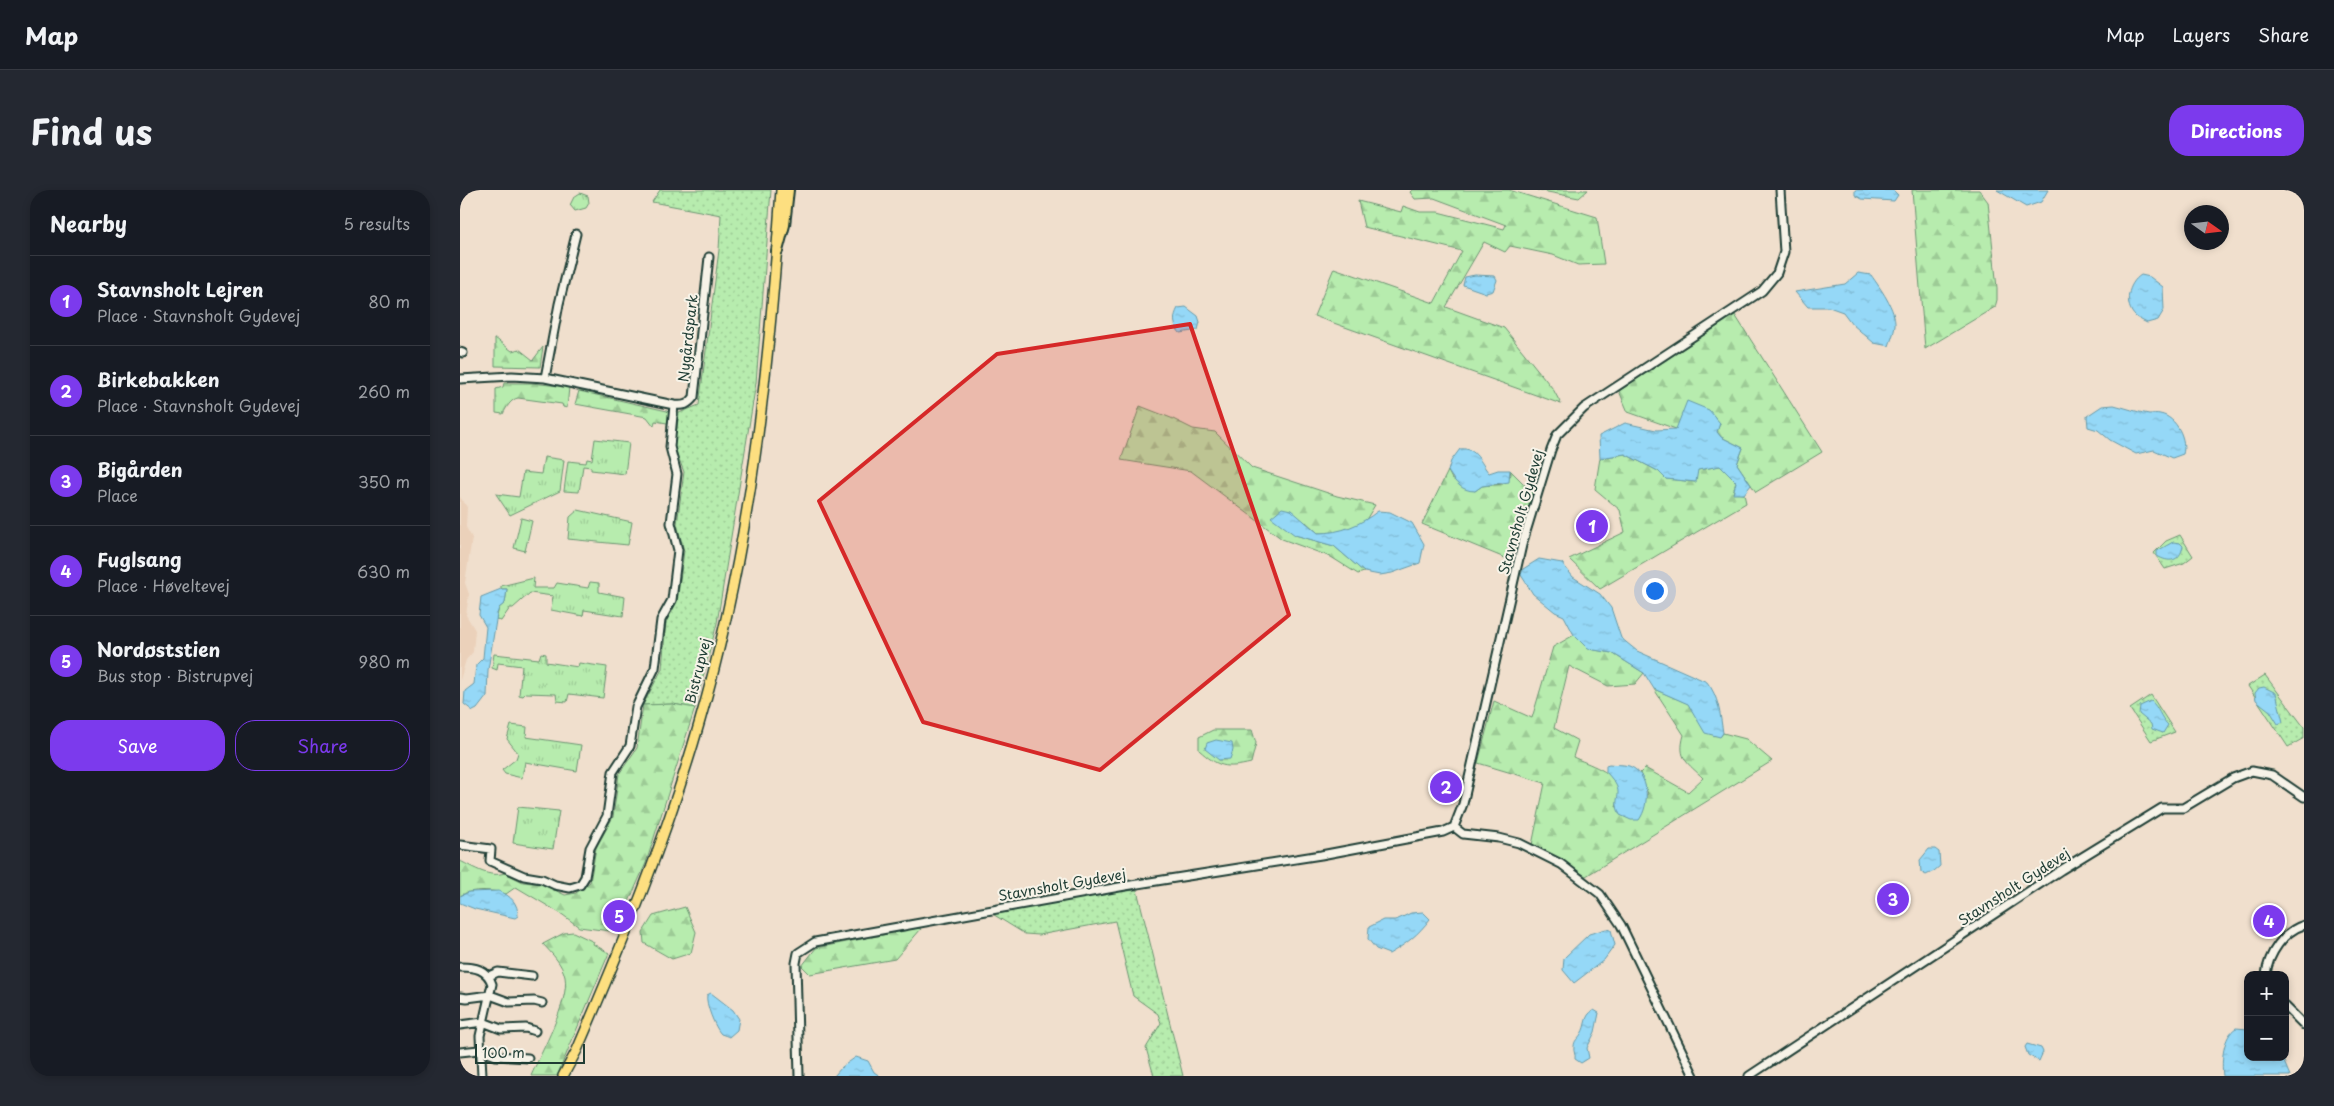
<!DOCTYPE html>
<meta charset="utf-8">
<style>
:root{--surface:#171b24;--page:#242831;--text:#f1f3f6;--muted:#9ea1a6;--line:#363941;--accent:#7c3aed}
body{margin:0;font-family:"Playpen Sans",sans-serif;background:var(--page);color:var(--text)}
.controls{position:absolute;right:15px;bottom:15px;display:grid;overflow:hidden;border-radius:10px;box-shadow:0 2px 8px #0003}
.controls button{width:45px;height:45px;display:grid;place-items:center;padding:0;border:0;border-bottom:1px solid var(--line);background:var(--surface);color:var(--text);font:25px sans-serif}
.compass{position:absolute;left:1724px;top:15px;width:45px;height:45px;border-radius:50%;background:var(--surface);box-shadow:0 2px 8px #0003;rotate:104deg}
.scale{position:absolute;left:15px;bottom:12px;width:110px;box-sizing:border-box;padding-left:5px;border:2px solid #1f3d34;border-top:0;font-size:14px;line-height:18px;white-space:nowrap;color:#1f3d34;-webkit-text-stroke:4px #f7f3e8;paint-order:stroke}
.you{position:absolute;left:1194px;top:400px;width:18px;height:18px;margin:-12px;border:4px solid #fff;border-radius:50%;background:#1a73e8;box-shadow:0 0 0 8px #1a73e833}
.badge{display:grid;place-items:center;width:32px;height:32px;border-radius:50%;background:var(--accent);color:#fff;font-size:16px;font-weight:700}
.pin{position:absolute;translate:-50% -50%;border:2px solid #fff;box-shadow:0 1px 5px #0006}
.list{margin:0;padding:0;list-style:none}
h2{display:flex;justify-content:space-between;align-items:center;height:65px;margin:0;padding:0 20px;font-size:21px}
h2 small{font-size:16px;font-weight:400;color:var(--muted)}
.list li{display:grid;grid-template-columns:32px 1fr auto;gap:15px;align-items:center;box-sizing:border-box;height:90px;padding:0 20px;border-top:1px solid var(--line)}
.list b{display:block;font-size:19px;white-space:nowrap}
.list p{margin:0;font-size:16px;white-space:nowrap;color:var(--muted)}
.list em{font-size:16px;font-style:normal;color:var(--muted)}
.actions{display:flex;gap:10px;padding:15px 20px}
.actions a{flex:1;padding:11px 0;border:1px solid var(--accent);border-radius:20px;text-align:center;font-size:18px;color:var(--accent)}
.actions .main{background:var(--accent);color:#fff}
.map{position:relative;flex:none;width:1844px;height:886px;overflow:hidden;border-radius:20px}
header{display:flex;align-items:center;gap:30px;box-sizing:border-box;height:70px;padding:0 25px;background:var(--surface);border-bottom:1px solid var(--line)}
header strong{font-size:24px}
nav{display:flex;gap:28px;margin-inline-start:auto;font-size:18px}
.intro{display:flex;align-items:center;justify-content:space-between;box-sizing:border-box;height:120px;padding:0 30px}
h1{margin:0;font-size:35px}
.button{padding:12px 22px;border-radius:20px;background:var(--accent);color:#fff;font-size:18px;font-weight:700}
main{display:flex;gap:30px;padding:0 30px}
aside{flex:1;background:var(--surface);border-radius:20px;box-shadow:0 2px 8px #0003}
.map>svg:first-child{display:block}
.built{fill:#ebd1ba}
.grass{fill:url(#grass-dots);stroke:#6b9471}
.forest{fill:url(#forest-firs);stroke:#6b9471}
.park{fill:url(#park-tufts);stroke:#6b9471}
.pitch{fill:#b7ecae;stroke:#6b9471}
.water{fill:url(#water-ripples);stroke:#669aa9}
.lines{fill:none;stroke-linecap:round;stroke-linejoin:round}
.minor-casing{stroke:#1f3d34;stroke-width:11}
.major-casing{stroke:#1f3d34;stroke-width:12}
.highway-casing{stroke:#1f3d34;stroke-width:14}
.minor{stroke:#f7f3e8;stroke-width:7}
.major{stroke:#fddf80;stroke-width:9}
.highway{stroke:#fddf80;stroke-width:10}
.marked{fill:#d62828;fill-opacity:0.2;stroke:#d62828;stroke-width:4;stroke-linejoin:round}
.labels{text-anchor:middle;stroke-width:4;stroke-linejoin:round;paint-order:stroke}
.street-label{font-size:14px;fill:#1f3d34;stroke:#f7f3e8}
</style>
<header>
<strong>Map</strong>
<nav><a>Map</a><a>Layers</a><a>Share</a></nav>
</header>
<div class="intro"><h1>Find us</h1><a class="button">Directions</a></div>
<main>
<aside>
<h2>Nearby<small>5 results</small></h2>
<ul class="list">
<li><span class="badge">1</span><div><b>Stavnsholt Lejren</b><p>Place · Stavnsholt Gydevej</p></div><em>80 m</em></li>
<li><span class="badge">2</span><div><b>Birkebakken</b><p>Place · Stavnsholt Gydevej</p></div><em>260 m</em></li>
<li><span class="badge">3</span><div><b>Bigården</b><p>Place</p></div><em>350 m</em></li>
<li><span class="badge">4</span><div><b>Fuglsang</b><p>Place · Høveltevej</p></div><em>630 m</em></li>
<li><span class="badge">5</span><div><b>Nordøststien</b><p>Bus stop · Bistrupvej</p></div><em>980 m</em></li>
</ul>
<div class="actions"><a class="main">Save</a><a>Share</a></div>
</aside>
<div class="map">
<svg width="1844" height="886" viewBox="0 0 1844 886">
<defs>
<pattern id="grass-dots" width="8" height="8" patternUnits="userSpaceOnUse" patternTransform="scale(1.25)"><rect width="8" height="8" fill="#b7ecae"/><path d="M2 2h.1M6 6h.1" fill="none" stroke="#9dcb96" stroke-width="1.8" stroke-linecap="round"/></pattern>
<pattern id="forest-firs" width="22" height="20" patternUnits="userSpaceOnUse" patternTransform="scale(1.25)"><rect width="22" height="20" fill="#b7ecae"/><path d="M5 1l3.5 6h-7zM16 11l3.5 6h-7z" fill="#9dcb96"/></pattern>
<pattern id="park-tufts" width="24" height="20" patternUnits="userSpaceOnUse" patternTransform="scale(1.25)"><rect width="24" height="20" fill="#b7ecae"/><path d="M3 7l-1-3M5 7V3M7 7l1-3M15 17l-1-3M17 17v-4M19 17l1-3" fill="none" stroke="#9dcb96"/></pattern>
<pattern id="water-ripples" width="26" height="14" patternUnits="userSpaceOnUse" patternTransform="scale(1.25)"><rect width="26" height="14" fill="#95d8f7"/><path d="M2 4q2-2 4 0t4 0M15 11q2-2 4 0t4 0" fill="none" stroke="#80bad4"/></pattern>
</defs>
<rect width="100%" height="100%" fill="#f0dfcd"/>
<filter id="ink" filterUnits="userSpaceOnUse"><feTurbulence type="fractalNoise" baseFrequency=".02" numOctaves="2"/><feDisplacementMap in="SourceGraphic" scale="10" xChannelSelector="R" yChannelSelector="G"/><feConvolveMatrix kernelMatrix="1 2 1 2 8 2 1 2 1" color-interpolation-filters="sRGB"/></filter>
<g filter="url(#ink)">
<!-- built -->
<path class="built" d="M 0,307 L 7,317 L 6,337 L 12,348 L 5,393 L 9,404 L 6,425 L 15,440 L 13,462 L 6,470 L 0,490 Z"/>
<!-- grass -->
<path class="grass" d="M 200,0 L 311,0 L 296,193 L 257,433 L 235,518 L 213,514 L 183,515 L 202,479 L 206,432 L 217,412 L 224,361 L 217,334 L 224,282 L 214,256 L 219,223 L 239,215 L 259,60 L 261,25 L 192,12 Z
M 1720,345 L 1733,366 L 1724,373 L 1705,379 L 1694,363 L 1706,351 Z
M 1805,485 L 1844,537 L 1844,548 L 1828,557 L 1788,496 Z
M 1691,505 L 1715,542 L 1691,551 L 1670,519 Z
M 677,700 L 723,886 L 694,886 L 686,858 L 701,833 L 698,824 L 673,806 L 655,731 L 579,745 L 565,744 L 531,723 L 644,703 Z"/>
<!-- forest -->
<path class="forest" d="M 952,0 L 1049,0 L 1137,27 L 1144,74 L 1118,75 L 1093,65 L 1050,56 L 1045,62 L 1024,52 L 986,117 L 1044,138 L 1093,199 L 1101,214 L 854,126 L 874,78 L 974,113 L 1002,61 L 904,37 L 898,11 L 941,22 L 943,16 L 960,22 L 978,22 L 1044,39 L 1046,35 L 974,8 L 955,9 L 950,2 Z
M 1077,0 L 1128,0 L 1119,8 Z
M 1452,0 L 1519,0 L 1528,12 L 1537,98 L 1537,110 L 1535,117 L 1465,159 Z
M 1275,125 L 1362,262 L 1296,302 L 1277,274 L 1283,258 L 1261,247 L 1257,242 L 1260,233 L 1216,239 L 1168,222 L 1159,201 Z
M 35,148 L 52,161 L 59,159 L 73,170 L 83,157 L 80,177 L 35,176 Z
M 44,193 L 71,193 L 109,197 L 107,218 L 103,217 L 102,214 L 58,208 C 51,209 46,218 43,224 L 36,223 L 36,199 L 43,197 Z
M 119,201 L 207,221 L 210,224 L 209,238 L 207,238 L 207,233 L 195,231 L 194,236 L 187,227 L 115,214 Z
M 680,216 L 711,228 L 733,239 L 755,242 L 792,278 L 877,306 L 915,315 L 904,333 L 874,343 L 858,343 L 846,332 L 835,345 L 874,356 L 904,382 L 898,384 L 871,367 L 822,349 L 731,281 L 661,270 Z
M 1165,264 L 1198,281 L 1206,289 L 1235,292 L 1237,280 L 1260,276 L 1276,292 L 1273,303 L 1284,304 L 1286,313 L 1140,399 L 1109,369 L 1165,342 L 1160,320 L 1135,299 L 1140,268 Z
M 1050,280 L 1068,298 L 1075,297 L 1052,371 L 962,334 L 988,281 L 992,289 L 1015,301 L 1022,296 L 1043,294 L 1051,285 Z
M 1114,445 L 1129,459 L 1152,463 L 1184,483 L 1175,494 L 1148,496 L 1109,476 L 1094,538 L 1118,551 L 1113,567 C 1127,574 1158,582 1160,601 C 1160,606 1157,612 1156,617 L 1188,604 L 1180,583 L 1185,578 L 1228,602 L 1243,588 C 1228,573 1217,569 1224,545 L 1194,499 L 1229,514 L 1260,547 L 1263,543 L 1286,549 L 1312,571 L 1126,686 L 1072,655 L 1085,593 L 1018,573 L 1034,511 L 1072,528 L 1093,457 Z
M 213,514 L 235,518 L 186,673 L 167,716 L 161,720 L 150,741 L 119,737 L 103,725 L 56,697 L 46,704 C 35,700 11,698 0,706 L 0,671 C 15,678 29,688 45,683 L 63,692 L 82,694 L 105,705 L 116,703 L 130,692 L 136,658 L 153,627 L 159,584 L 177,558 L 183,515 Z
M 753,540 L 792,540 L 796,553 L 791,573 C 766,579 758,577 739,560 L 739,547 Z
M 225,717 L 236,742 L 231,763 L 212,769 L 184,753 L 183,742 L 193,726 Z
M 458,738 L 461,739 L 435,769 L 350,784 L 342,776 L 356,758 Z
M 113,742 L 134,752 L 133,754 L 149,763 L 97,886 L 71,886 C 81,862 110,811 105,787 C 102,773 92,764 83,754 L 104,743 Z"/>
<!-- park -->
<path class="park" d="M 120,3 L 128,6 L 129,13 L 126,18 L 115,21 L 110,15 L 114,7 Z
M 135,249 L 169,253 L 165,284 L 131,280 L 131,277 L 123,276 L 119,302 L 104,301 L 108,271 L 126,273 L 127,269 L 132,270 Z
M 84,267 L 104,270 L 100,301 L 50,325 L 36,304 L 59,307 L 63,282 L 81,284 Z
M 118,320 L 172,332 L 168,355 L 108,349 L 110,327 Z
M 74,388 L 73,398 L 94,398 L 97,393 L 128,398 L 130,392 L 139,393 L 139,402 L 165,407 L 163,426 L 124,420 L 123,426 L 91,420 L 93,406 L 70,403 L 53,418 L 50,418 L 41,431 L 36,430 L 39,418 L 45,413 L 47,399 L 41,399 L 41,396 Z
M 81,463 L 86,464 L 86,472 L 118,477 L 119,473 L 147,477 L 143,508 L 109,504 L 107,512 L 97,511 L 96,504 L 66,503 L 63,506 L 59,505 L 62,476 L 38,473 L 37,480 L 32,478 L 34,464 L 79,469 Z
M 51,535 L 67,537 L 66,547 L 121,555 L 117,581 L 65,572 L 62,588 L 45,584 L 42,580 L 56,569 L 58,563 L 47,549 Z
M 58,617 L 99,621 L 93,659 L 53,653 Z"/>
<!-- pitch -->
<path class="pitch" d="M 61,328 L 72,331 L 65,361 L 54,358 Z"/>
<!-- water -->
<path class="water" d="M 1395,0 L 1433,0 L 1438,5 L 1434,11 L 1402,9 L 1395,5 Z
M 1537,0 L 1588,0 L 1581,12 L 1566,17 Z
M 1398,83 L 1411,85 C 1420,98 1436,119 1435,136 C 1434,143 1431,150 1429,156 L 1414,153 L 1392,134 L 1383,122 L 1369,117 L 1348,117 L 1335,102 L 1385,94 Z
M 1015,85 L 1035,86 L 1037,90 L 1033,101 L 1026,103 L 1003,95 L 1005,87 Z
M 1681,85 L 1690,87 L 1703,97 L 1704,120 L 1698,130 L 1687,133 C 1683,131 1679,129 1676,127 C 1663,115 1668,93 1681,85 Z
M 726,117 L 738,126 L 740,132 L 738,140 L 720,143 C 713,135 713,127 718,118 Z
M 1227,211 L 1249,220 L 1260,233 L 1257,242 L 1261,247 L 1283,258 L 1277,274 L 1291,295 L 1284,304 L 1273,304 L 1276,292 L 1260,276 L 1238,280 L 1236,292 L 1206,289 L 1198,281 L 1165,264 L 1140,268 L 1139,246 L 1165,233 L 1196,240 L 1216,239 Z
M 1654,215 C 1666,218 1677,222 1689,224 C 1692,224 1697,223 1700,224 C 1717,227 1727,250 1723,264 L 1712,268 L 1694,260 L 1676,264 L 1650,250 L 1638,240 L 1628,237 L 1627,226 L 1642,216 Z
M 1000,259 C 1017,257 1020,273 1029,283 L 1038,280 L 1050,280 L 1049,292 L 1022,296 L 1015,301 C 1001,301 995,292 988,281 L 991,271 Z
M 822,318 L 831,320 L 858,343 C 881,343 900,335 918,321 L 930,322 L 952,333 L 964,354 L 960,373 L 932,383 L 920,385 L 904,382 L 874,356 L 835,345 L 811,327 Z
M 1713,352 L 1720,353 L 1723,356 C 1720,372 1709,373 1697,366 L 1697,361 Z
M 1079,369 L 1102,373 L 1113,387 L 1140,404 L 1151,418 L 1161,448 L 1177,461 L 1247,492 C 1259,507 1260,524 1263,543 L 1260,547 L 1245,543 L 1228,514 L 1194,499 L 1184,483 L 1152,463 L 1128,459 L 1114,445 L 1104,426 L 1095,422 L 1073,404 L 1061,385 L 1063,379 Z
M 41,399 L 47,399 L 45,413 L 39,418 L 37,424 L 28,480 L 27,506 L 17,519 L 13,521 L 4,514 L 5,501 L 14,494 L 16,475 L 23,468 L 26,437 L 19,425 L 21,407 Z
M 1804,497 L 1816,503 L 1823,532 L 1818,534 L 1810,521 L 1796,510 L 1795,503 L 1799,498 Z
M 1691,511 C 1699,518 1700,527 1708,535 L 1703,543 L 1692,539 L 1691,534 L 1679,524 L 1680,516 Z
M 756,550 L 772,553 L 773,560 L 770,569 L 759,570 L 745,559 L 747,553 Z
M 1149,574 C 1155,575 1162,574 1169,576 C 1190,583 1190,615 1179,630 L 1171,630 L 1160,625 C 1150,604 1169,606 1146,582 L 1146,575 Z
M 1469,659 L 1475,659 L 1479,662 L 1480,676 L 1474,681 L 1466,685 L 1461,682 L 1460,670 Z
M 39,701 C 51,706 58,713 58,726 L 55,728 L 15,719 L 0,713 L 0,706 L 9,702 Z
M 963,722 L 970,729 C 958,745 946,754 929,764 L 916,759 L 908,749 L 909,737 L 923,730 L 936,730 L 951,723 Z
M 1146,739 L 1151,740 L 1155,755 L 1144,770 L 1114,793 L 1103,780 L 1104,768 L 1129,744 Z
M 251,803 L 273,820 L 279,829 L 277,840 L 269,847 C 267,846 264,845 261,844 C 255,838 245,813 247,805 Z
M 1134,820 L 1139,823 L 1135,842 L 1127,858 L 1129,868 L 1121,873 L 1115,869 C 1116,864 1113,862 1114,857 C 1114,850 1118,849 1121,844 C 1127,835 1123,826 1134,820 Z
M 1776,838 L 1788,839 L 1788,867 L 1822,867 L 1830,886 L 1763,886 C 1761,871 1763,846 1776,838 Z
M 1567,854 L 1581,858 L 1583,862 L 1579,871 L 1568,865 L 1565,857 Z
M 396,867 L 408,871 L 414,882 L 420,886 L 374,886 L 382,877 Z"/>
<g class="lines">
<!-- minor casing -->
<g class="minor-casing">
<path id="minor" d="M 0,162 L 3,163
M 85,188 L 99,114 L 116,44
M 0,189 L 52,186 L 85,188 L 214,215 C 224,216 228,215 234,207 L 249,67
M 994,637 L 1003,644 L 1039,648 L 1059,653 L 1101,674 L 1140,704 L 1161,735 L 1234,886
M 0,655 L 31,659 L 30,671 L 64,686 L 82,689 L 95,695 L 110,698 L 120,695 L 125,687 L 130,658 L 147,626 L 153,582 L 170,556 L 176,517 L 195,478 L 201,430 L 212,410 L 218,360 L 211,333 L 217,284 L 210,257 L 214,215
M 0,777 C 15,777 27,779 32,794 L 20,846 L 22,886
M 1806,785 C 1808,764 1824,741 1844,735
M 29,786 L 38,782 L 72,786
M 0,807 L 7,808 L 30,805 L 49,812 L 74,811 L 82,813
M 1825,816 L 1844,835
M 0,835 L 23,832 L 41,839 L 66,838 L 75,841
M 0,862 L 19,860 L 36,866 L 68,868
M 339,886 L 336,773 L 338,763 L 355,752 L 665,696 L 861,665 L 983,642 L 994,637 L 1003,614 L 1062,355 L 1091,260 L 1097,245 L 1124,218 L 1302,101 L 1317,83 L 1324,62 L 1320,0
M 1289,886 L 1601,680 L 1702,618 L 1723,618 L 1773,588 L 1792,581 L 1812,585 L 1844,607"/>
</g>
<!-- major casing -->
<g class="major-casing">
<path id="major" d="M 103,886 L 117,860 C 163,753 207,646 239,534 C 290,360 309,180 321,0"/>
</g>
<!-- highway casing -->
<g class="highway-casing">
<path id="highway" d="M 317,61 L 324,35 L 328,0"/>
</g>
<!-- minor -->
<use href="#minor" class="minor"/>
<!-- major -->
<use href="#major" class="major"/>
<!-- highway -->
<use href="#highway" class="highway"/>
</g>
</g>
<!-- marked area -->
<path class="marked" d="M 730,134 L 829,425 L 640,580 L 463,532 L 359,311 L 537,164 Z"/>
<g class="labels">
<!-- street labels -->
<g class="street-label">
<text transform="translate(228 148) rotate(-84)" y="5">Nygårdspark</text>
<text transform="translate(1061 322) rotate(-74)" y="5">Stavnsholt Gydevej</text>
<text transform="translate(238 481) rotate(-76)" y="5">Bistrupvej</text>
<text transform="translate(602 695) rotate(-10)" y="5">Stavnsholt Gydevej</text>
<text transform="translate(1554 697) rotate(-33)" y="5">Stavnsholt Gydevej</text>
</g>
</g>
</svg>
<div class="controls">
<button>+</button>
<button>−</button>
</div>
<svg class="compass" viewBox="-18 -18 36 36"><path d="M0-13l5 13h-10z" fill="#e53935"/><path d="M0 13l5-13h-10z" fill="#9ea1a6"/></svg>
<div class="scale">100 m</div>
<div class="you"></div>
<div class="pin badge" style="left:1132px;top:336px">1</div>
<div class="pin badge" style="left:986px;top:597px">2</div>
<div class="pin badge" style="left:1433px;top:709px">3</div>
<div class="pin badge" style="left:1809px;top:731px">4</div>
<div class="pin badge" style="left:159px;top:726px">5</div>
</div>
</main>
